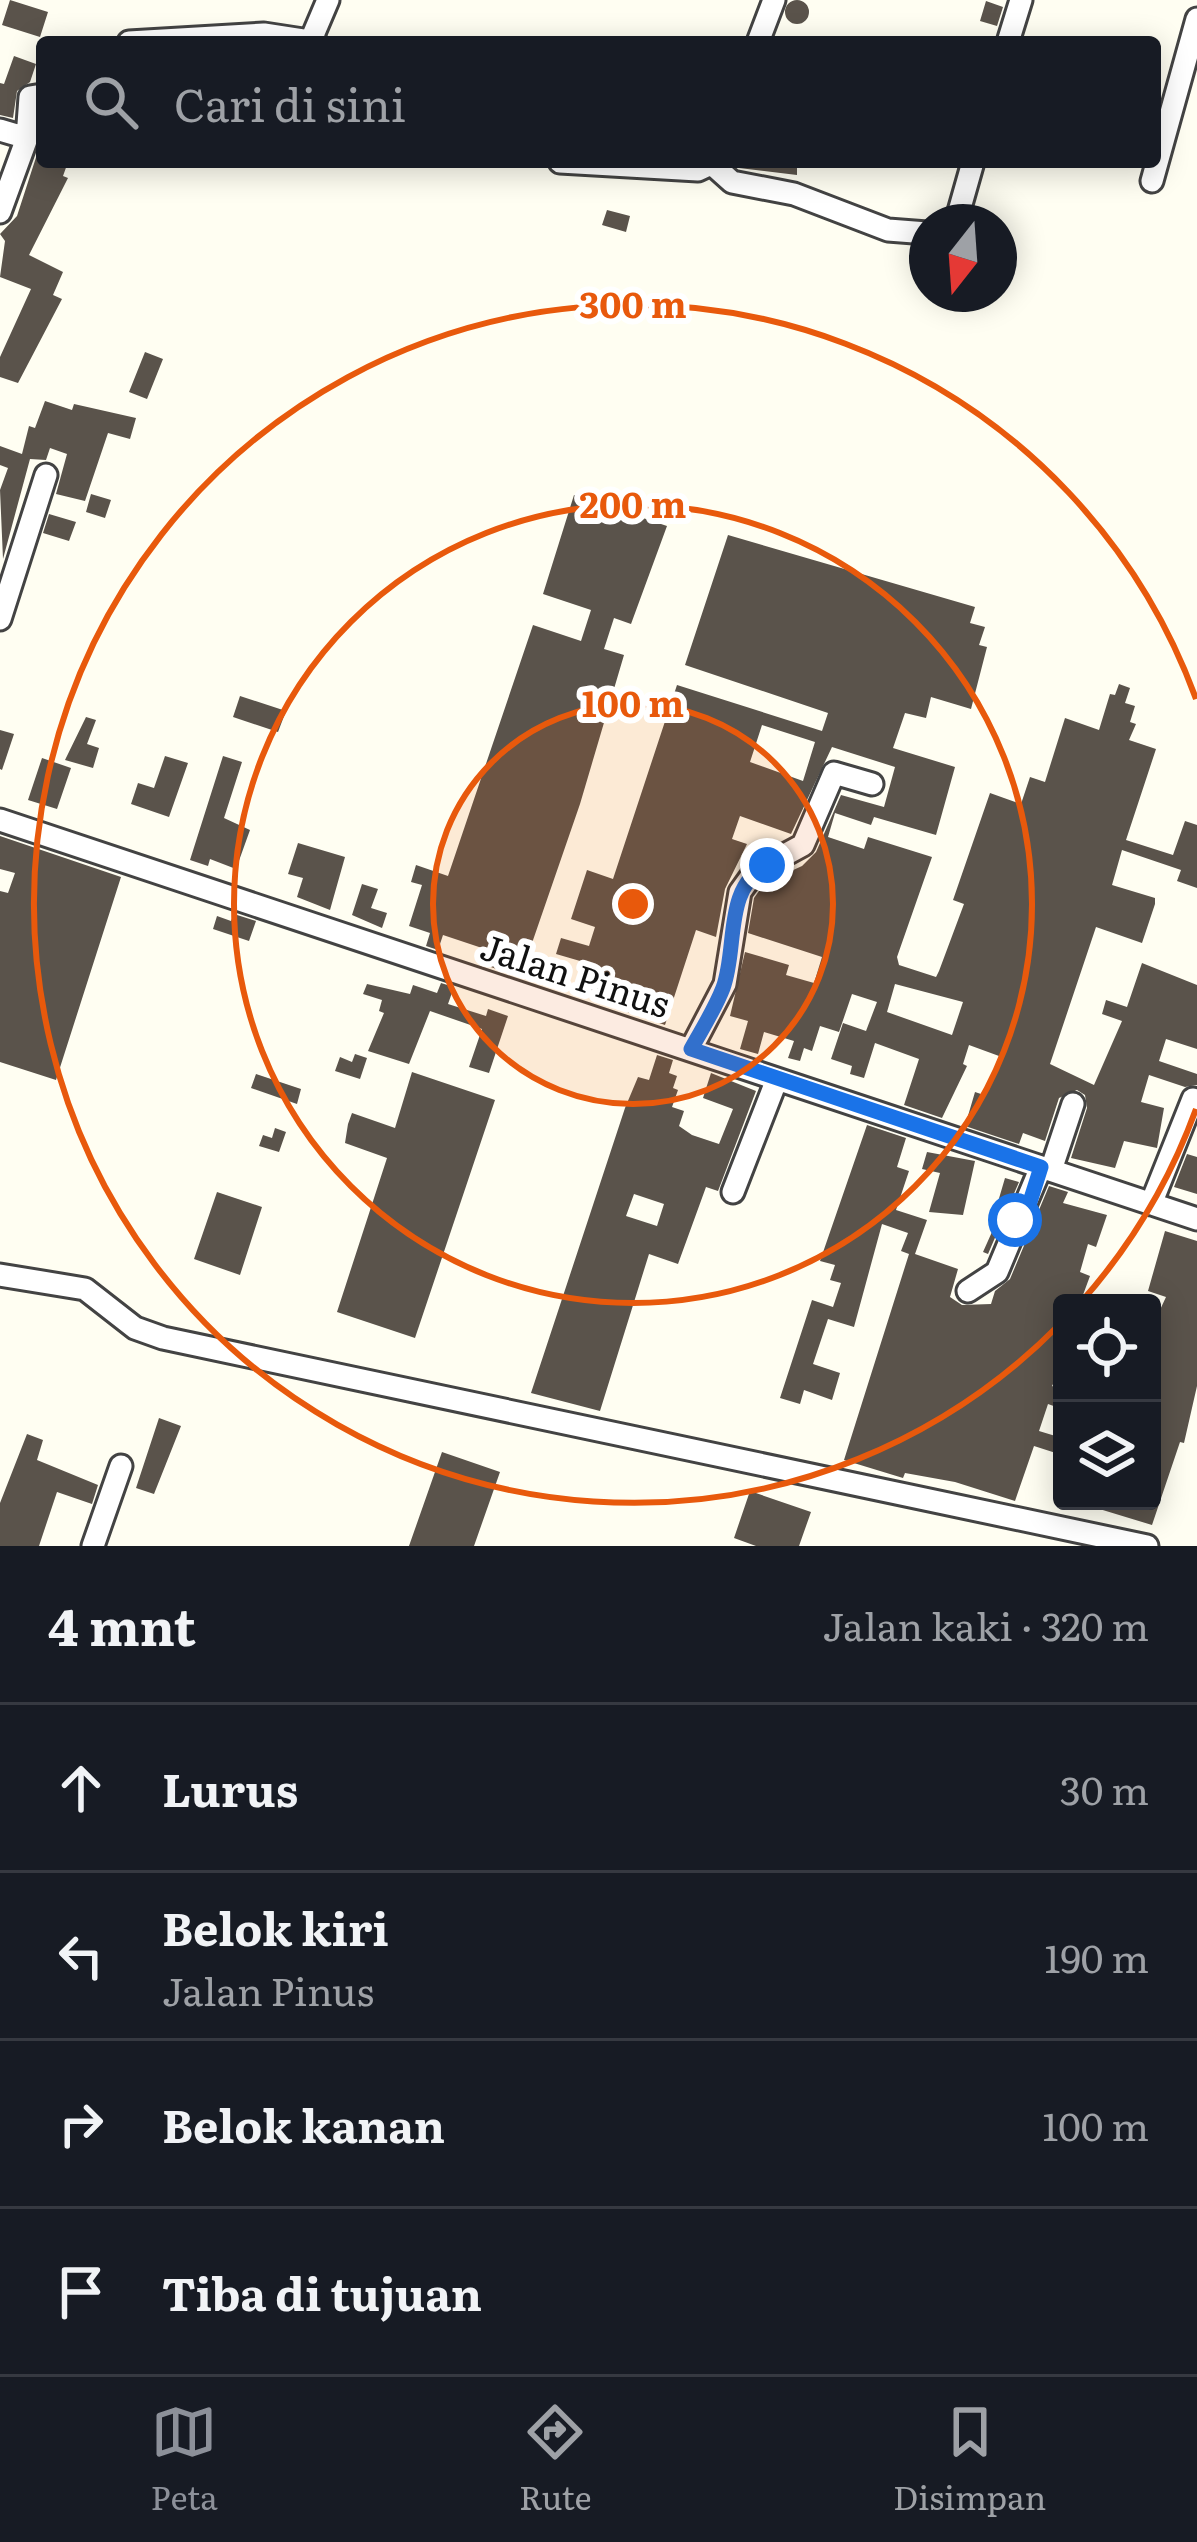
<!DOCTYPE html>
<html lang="id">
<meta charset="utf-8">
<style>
:root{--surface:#171b24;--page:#20242c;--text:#f1f3f6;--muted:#9ea1a6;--line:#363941;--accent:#8c9099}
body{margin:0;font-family:Literata,serif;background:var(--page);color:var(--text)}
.controls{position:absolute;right:36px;bottom:36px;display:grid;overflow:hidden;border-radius:12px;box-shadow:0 6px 30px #0003}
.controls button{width:108px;height:108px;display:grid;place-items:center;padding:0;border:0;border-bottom:3px solid var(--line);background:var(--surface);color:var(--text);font:60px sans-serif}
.compass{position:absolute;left:909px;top:204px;width:108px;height:108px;border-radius:50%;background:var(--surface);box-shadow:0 6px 30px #0003;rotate:197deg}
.stop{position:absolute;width:36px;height:36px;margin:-27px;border:9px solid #1a73e8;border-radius:50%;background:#fff}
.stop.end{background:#1a73e8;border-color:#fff;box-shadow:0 3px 12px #0008}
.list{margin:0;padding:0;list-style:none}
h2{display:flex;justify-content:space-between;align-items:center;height:156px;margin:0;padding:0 48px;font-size:51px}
h2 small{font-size:39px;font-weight:400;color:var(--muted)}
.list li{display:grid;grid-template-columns:78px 1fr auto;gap:36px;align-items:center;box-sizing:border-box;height:168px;padding:0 48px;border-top:3px solid var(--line)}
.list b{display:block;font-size:45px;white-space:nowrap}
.list p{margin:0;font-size:39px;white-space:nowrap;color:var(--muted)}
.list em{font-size:39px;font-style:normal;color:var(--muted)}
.icon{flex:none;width:66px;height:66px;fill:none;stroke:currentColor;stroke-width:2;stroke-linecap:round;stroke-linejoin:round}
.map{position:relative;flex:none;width:1197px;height:1546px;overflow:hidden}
.search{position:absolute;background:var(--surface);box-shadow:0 6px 30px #0003;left:36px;right:36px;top:36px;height:132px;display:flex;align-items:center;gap:30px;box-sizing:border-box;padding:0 42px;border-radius:12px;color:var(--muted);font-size:45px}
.sheet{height:828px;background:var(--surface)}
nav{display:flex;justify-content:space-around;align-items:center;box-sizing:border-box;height:168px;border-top:3px solid var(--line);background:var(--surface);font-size:33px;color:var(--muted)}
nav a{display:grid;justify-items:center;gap:6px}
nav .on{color:var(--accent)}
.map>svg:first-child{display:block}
.building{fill:#5a534b;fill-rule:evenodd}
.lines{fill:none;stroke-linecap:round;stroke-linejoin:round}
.minor-casing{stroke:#434343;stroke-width:27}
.minor{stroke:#fff;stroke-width:21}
.route{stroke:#1a73e8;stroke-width:15}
.ring{fill:none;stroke:#e8590c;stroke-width:6}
.labels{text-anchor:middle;stroke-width:12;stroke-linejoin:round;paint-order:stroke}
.street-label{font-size:36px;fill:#101010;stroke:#fff}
.centre{fill:#e8590c;stroke:#fff;stroke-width:6}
.ring-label{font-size:36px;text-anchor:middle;font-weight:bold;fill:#e8590c;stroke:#fff;stroke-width:12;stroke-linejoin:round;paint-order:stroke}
</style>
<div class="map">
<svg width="1197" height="1546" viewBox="0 0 1197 1546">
<rect width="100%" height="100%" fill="#fffef2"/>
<!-- building -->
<path class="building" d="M785 12a12 12 0 1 1 24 0a12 12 0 1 1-24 0Z
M 10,0 L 48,12 L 40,37 L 2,25 Z
M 986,1 L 1003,7 L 997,26 L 980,21 Z
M 14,56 L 36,64 L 30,82 L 17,91 L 13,118 L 0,115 L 0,83 L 4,84 Z
M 41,142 L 42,142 L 42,162 L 68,162 L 63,176 L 68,178 L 29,255 L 63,272 L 53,295 L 62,299 L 18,383 L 0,377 L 0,357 L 31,289 L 0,277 L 5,241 L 0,234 L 17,216 Z
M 732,162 L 797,162 L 797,175 L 739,168 Z
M 607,210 L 630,216 L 626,232 L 602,225 Z
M 145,352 L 163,359 L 147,399 L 129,392 Z
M 45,401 L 72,410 L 74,404 L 136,418 L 130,439 L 108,433 L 85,501 L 56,494 L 67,454 L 50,448 L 46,460 L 30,459 L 3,559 L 0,490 L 8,468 L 0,465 L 0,446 L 22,454 L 29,426 L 35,428 Z
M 91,494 L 111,500 L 105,518 L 86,512 Z
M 574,495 L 667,526 L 631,624 L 614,618 L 604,649 L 624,655 L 580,804 L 522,972 L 500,965 L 499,970 L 480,963 L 485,949 L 443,935 L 438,950 L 426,946 L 430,933 L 409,926 L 422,885 L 411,882 L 416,865 L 448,876 L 533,625 L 581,641 L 591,610 L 543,594 Z
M 49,514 L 76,522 L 69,541 L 43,533 Z
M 728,535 L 975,607 L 970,623 L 985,627 L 979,645 L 987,647 L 971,709 L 931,697 L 926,718 L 905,713 L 893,748 L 955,767 L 936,835 L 874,817 L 871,825 L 835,813 L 828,837 L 864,849 L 868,837 L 932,857 L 897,957 L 899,965 L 936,977 L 939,971 L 964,904 L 953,900 L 990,793 L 1021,804 L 1030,777 L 1045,782 L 1065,718 L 1099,730 L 1110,694 L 1115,695 L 1119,684 L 1130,688 L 1125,703 L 1135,706 L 1130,722 L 1136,724 L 1129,740 L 1156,749 L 1126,840 L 1173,855 L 1185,821 L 1197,825 L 1197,888 L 1177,881 L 1181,870 L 1122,850 L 1112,885 L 1155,898 L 1155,904 L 1142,943 L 1096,927 L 1050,1064 L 1094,1085 L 1122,1021 L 1102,1014 L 1106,1000 L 1127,1007 L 1142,963 L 1197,985 L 1197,1049 L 1166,1039 L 1159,1061 L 1197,1074 L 1197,1085 L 1185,1087 L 1149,1075 L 1141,1102 L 1164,1108 L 1157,1148 L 1124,1141 L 1115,1168 L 1071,1158 L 1087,1108 L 1085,1095 L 1077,1090 L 1059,1098 L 1045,1141 L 1023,1133 L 1019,1144 L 965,1126 L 975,1092 L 984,1095 L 999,1056 L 969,1045 L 963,1064 L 967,1066 L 942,1118 L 904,1105 L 919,1059 L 875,1043 L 864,1078 L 850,1074 L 852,1066 L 831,1059 L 843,1023 L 866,1031 L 877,1002 L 852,994 L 839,1032 L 820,1026 L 812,1051 L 804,1048 L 800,1061 L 788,1058 L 794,1041 L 764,1032 L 758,1054 L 740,1049 L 748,1021 L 730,1016 L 745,952 L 789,965 L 786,975 L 814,983 L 822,957 L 748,933 L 754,898 L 765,883 L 802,866 L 816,852 L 841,795 L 884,807 L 895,767 L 832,747 L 791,834 L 740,816 L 732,839 L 747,844 L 725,889 L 716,937 L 696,930 L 665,1025 L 619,1009 L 626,989 L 600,980 L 596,994 L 579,988 L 587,963 L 556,954 L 561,938 L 589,946 L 595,927 L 571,919 L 587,870 L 613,879 L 677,685 L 822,731 L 828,713 L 685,665 ZM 762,725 L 815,742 L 803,781 L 750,762 ZM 895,984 L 963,1002 L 952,1035 L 887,1012 Z
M 240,696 L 286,711 L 278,732 L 233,717 Z
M 86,717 L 96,720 L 87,744 L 99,748 L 93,768 L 65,760 Z
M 0,730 L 14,734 L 2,770 L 0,769 Z
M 165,756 L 188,763 L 169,817 L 131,804 L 138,783 L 154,788 Z
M 223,756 L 242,762 L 224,818 L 250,830 L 236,869 L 210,859 L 208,866 L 190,860 Z
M 42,758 L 71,768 L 57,809 L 28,800 Z
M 0,836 L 121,877 L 56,1080 L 0,1062 L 0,891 L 8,893 L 15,873 L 0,869 Z
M 298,843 L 345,857 L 330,910 L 297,897 L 303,878 L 288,874 Z
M 362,884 L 378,889 L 371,908 L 387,913 L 382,928 L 352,915 Z
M 234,914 L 256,921 L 249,941 L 213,929 L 217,916 L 231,921 Z
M 441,983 L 454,987 L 448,1004 L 486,1016 L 488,1009 L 508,1016 L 489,1073 L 469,1067 L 482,1029 L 430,1011 L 409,1064 L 368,1051 L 384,1013 L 379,1011 L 382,1000 L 363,994 L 367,984 L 410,994 L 413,985 L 437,993 Z
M 355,1054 L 367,1058 L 360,1079 L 335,1071 L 340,1057 L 352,1062 Z
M 657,1055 L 673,1060 L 669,1073 L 677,1076 L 673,1088 L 678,1090 L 672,1107 L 684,1111 L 679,1126 L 692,1135 L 719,1144 L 733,1109 L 703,1098 L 711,1073 L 756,1091 L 718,1191 L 706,1187 L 678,1264 L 649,1254 L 600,1411 L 531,1393 L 625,1108 L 638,1077 L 649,1080 ZM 634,1194 L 664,1204 L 657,1226 L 626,1216 Z
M 412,1072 L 495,1100 L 415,1338 L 337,1312 L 387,1158 L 345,1143 L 348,1124 L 352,1113 L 395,1128 Z
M 256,1074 L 301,1089 L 297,1104 L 251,1088 Z
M 867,1125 L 906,1138 L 897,1167 L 909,1171 L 896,1210 L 927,1220 L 915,1254 L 958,1269 L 950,1297 L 962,1305 L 991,1304 L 995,1291 L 1010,1279 L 1049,1186 L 1068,1192 L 1063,1203 L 1107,1215 L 1096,1247 L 1088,1244 L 1080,1272 L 1090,1276 L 1080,1303 L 1062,1303 L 1062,1367 L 1052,1386 L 1062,1390 L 1062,1409 L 1048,1404 L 1039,1431 L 1062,1438 L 1062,1455 L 1034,1446 L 1015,1501 L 955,1482 L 905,1473 L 903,1478 L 844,1460 L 909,1254 L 901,1251 L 908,1233 L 882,1224 L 854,1327 L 828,1319 L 813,1364 L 840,1373 L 832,1400 L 804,1390 L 800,1404 L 780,1398 L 812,1300 L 833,1307 L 841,1283 L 830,1280 L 835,1265 L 820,1261 Z
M 275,1128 L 286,1132 L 279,1152 L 259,1146 L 263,1135 L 272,1138 Z
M 927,1152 L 975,1161 L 963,1215 L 929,1212 L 940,1173 L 922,1169 Z
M 1187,1154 L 1197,1157 L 1197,1194 L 1174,1187 Z
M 1005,1178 L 1019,1182 L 988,1254 L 983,1252 L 1000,1214 L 995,1212 Z
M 217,1192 L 262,1207 L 240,1275 L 194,1259 Z
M 1165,1231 L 1197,1241 L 1197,1386 L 1184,1443 L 1180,1442 L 1152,1525 L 1083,1504 L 1152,1501 L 1152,1327 L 1166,1297 L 1148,1291 Z
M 159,1418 L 181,1426 L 154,1494 L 136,1488 Z
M 27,1434 L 43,1440 L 37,1460 L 98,1485 L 92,1504 L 57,1492 L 39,1546 L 0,1546 L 0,1503 Z
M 442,1452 L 500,1472 L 474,1546 L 409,1546 Z
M 750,1491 L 811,1512 L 799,1546 L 756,1546 L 734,1538 Z"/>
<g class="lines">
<!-- minor casing -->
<g class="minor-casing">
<path id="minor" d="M 311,40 L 328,0
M 129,42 L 264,34 L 316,42
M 758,42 L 774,0
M 1008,42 L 1021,0
M 0,130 L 27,138
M 560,162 L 698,170 L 715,162
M 713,165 L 732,182 L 794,194 L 888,230 L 927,233
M 1152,181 L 1197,19
M 0,212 L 27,138 L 30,97 L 42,95
M 956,222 L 973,162
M 0,619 L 46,475
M 0,820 L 1197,1219
M 691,1049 L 725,984 L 740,892 L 755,871 L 803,845 L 834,773 L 872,784
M 1051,1170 L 1073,1104
M 733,1192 L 777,1079
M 1151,1204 L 1193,1099
M 0,1275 L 85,1289 L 135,1328 L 163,1338 L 1147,1546
M 968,1291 L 997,1272 L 1041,1167
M 93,1546 L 121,1466"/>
</g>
<!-- minor -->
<use href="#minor" class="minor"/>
</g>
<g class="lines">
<!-- route -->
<path class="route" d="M 767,865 C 723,888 738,948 723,988 C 715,1009 702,1029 691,1049 L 1041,1167 L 1029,1205 L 1015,1220"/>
</g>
<!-- distance rings -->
<circle cx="633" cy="904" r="200" fill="#e8590c" fill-opacity=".12"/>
<g class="ring">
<circle cx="633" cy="904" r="200"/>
<circle cx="633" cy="904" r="399"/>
<path d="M1196 1109A599 599 0 0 1 1082 1301M1060 1324A599 599 0 1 1 1196 699"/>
</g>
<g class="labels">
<!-- street labels -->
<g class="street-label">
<text transform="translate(575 976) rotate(18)" y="13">Jalan Pinus</text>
</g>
</g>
<circle cx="633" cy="904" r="18" class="centre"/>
<g class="ring-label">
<text x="633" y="318">300 m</text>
<text x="633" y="518">200 m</text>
<text x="633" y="717">100 m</text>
</g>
</svg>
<div class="controls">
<button><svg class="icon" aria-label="locate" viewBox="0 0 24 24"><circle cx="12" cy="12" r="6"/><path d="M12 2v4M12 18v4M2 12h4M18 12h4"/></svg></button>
<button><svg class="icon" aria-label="layers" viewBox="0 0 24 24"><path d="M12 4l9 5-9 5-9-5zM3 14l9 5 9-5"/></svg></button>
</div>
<svg class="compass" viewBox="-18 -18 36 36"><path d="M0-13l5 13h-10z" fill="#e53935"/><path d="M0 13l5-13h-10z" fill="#9ea1a6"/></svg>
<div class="stop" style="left:1015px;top:1220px"></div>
<div class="stop end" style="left:767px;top:865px"></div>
<div class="search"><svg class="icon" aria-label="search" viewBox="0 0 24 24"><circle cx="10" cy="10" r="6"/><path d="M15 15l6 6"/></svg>Cari di sini</div>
</div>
<section class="sheet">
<h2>4 mnt<small>Jalan kaki · 320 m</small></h2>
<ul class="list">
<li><svg class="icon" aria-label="ahead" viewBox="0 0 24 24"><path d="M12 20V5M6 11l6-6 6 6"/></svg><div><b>Lurus</b></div><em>30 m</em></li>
<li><svg class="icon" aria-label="left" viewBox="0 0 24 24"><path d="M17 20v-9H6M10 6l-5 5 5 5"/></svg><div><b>Belok kiri</b><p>Jalan Pinus</p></div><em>190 m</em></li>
<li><svg class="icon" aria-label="right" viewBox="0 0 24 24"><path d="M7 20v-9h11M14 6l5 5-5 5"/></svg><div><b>Belok kanan</b></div><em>100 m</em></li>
<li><svg class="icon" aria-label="arrive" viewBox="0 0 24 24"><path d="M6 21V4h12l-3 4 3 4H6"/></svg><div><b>Tiba di tujuan</b></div></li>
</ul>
</section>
<nav>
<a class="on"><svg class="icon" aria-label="map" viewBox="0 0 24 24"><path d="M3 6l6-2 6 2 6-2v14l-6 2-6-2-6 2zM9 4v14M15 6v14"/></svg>Peta</a>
<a><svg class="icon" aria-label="directions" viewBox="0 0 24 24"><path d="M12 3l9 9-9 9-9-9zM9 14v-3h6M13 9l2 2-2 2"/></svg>Rute</a>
<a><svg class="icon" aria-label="saved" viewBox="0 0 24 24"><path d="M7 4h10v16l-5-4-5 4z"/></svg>Disimpan</a>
</nav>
